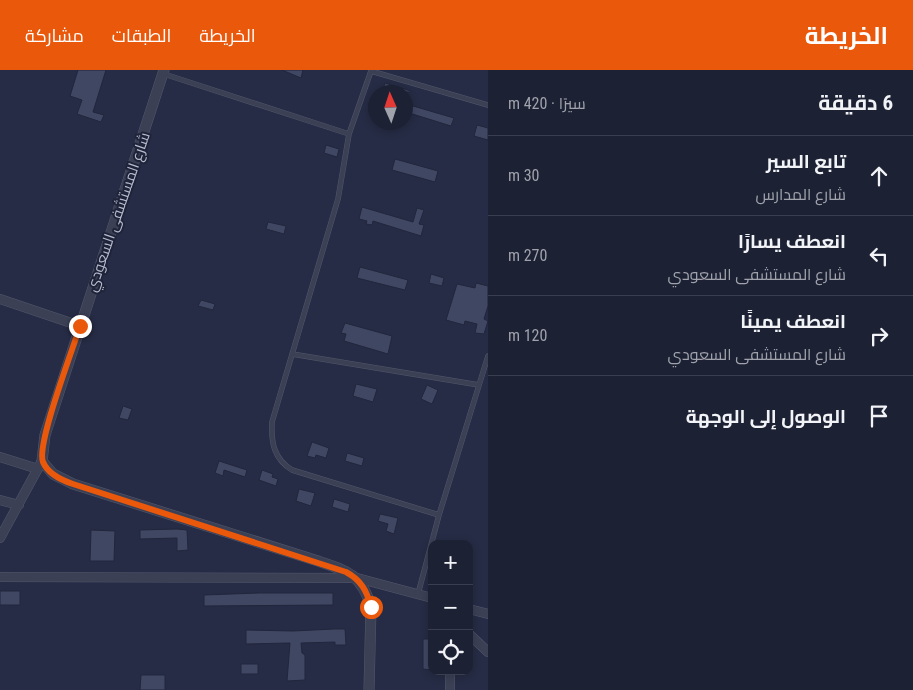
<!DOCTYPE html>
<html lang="ar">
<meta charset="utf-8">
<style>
:root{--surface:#1c2134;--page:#292e40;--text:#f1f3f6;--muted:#a0a3ac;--line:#3a3e4f;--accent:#ea580c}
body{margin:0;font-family:"Roboto Condensed",Cairo,sans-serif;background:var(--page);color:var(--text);direction:rtl}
.controls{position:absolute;right:15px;bottom:15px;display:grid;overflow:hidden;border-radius:10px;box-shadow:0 2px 8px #0003}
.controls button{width:45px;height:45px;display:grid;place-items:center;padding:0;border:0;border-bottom:1px solid var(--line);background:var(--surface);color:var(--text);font:25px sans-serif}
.compass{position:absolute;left:368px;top:15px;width:45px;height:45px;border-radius:50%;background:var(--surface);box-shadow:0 2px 8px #0003;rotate:357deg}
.stop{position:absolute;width:15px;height:15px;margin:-11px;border:4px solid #ea580c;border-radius:50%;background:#fff}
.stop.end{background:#ea580c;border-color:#fff;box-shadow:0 1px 5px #0008}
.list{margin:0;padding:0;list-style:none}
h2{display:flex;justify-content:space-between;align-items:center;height:65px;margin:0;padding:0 20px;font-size:21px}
h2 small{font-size:16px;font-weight:400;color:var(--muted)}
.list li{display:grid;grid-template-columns:32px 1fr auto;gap:15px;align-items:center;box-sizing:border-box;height:80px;padding:0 20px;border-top:1px solid var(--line)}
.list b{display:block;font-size:19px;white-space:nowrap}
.list p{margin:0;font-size:16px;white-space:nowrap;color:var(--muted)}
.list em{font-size:16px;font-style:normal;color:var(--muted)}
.icon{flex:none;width:28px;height:28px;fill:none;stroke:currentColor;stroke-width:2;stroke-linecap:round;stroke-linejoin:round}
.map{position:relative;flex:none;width:488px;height:620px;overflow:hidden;direction:ltr}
header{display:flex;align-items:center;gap:30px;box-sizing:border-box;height:70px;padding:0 25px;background:var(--accent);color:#fff}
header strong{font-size:24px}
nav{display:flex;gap:28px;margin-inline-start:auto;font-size:18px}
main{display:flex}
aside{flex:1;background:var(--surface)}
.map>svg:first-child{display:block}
.building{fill:#404763;stroke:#21263c}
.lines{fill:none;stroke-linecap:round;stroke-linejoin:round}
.service-casing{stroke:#53576c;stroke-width:5.5}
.minor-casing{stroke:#53576c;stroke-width:10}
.tertiary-casing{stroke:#53576c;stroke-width:11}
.service{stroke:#3b4055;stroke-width:4.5}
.minor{stroke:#3b4055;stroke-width:9}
.tertiary{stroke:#3b4055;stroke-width:10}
.route{stroke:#ea580c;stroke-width:6}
.labels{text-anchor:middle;stroke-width:4;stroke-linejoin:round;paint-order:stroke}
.street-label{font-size:15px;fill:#b8bcce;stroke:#1f243a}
</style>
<header>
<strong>الخريطة</strong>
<nav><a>الخريطة</a><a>الطبقات</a><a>مشاركة</a></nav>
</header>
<main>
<aside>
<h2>6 دقيقة<small>سيرًا · 420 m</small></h2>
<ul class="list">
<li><svg class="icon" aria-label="ahead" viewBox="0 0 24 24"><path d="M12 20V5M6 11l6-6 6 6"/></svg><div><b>تابع السير</b><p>شارع المدارس</p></div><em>30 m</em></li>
<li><svg class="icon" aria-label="left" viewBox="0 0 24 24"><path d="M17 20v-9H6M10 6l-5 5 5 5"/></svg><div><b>انعطف يسارًا</b><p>شارع المستشفى السعودي</p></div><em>270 m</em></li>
<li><svg class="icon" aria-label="right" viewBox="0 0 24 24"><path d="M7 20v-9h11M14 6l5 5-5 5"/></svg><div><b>انعطف يمينًا</b><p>شارع المستشفى السعودي</p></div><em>120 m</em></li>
<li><svg class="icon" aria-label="arrive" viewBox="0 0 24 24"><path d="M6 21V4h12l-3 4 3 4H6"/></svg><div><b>الوصول إلى الوجهة</b></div></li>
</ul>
</aside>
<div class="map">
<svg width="488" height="620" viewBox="0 0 488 620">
<rect width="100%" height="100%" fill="#262c45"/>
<!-- building -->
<path class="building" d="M 78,0 L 106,0 L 93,42 L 104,45 L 101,52 L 77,44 L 82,30 L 70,26 Z
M 282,0 L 303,0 L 301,8 Z
M 385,13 L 411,21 L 411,22 L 382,22 Z
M 406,34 L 454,48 L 451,56 L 406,42 Z
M 477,55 L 488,58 L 488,70 L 474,66 Z
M 326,75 L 339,79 L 337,87 L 324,83 Z
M 395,89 L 438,101 L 435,112 L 392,100 Z
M 362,137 L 413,152 L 417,138 L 424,140 L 419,154 L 424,155 L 421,166 L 373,151 L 372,155 L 366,154 L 367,151 L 359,149 Z
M 268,152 L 286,156 L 284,164 L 266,159 Z
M 360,197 L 408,210 L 405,220 L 357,208 Z
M 431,204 L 444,208 L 442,216 L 429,213 Z
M 476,213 L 488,216 L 488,236 L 484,249 L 488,251 L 484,264 L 475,263 L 477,254 L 465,251 L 464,255 L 446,250 L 457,214 L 475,218 Z
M 201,230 L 215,234 L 213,240 L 198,236 Z
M 345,253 L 392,266 L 388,284 L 344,271 L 346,264 L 341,263 Z
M 356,314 L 377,319 L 373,332 L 353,326 Z
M 427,315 L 438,320 L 432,334 L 421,329 Z
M 123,336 L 132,339 L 128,350 L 119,348 Z
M 312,372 L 329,378 L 326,388 L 316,385 L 315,388 L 307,386 Z
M 347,383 L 364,388 L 362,396 L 345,391 Z
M 219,391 L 247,400 L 245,407 L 224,400 L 223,406 L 215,403 Z
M 262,400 L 273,404 L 272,407 L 278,409 L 276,416 L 259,410 Z
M 299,419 L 315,423 L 311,436 L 296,431 Z
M 334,429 L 350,434 L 348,442 L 332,437 Z
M 380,444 L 398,448 L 394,464 L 386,461 L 388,454 L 378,451 Z
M 177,459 L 187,460 L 188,480 L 177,481 L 177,468 L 140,469 L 140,460 Z
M 91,460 L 115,461 L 114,491 L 90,491 Z
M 0,521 L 20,521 L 20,535 L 0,535 Z
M 259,523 L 333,523 L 333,535 L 204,536 L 204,525 Z
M 334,559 L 345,559 L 346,575 L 335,575 L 335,572 L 301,573 L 302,583 L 305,585 L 305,610 L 287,611 L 290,573 L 246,574 L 246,560 L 293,561 Z
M 423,569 L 432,569 L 432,600 L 423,599 Z
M 241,594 L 258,594 L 258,604 L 241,604 Z
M 141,605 L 165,605 L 165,620 L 140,620 Z"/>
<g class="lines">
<!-- service casing -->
<g class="service-casing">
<path id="service" d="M 164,4 L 349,64
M 292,284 L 479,315
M 439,445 L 292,400 C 274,389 271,373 272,352 L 338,129 L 349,64 L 371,1 L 488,35
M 418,524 L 439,445 L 488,286"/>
</g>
<!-- minor casing -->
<g class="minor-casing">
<path id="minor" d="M 0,229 L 80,256
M 0,387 L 38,399
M 0,430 L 19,435
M 0,468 L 42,391
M 0,507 L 357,508 L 432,528
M 469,539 L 488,544
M 469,564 L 488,582
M 450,601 L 450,620"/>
</g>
<!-- tertiary casing -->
<g class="tertiary-casing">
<path id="tertiary" d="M 164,0 L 45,365 L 42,391 L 53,404 L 73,414 L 318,491 C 348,501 362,505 371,537 L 369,620"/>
</g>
<!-- service -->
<use href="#service" class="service"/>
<!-- minor -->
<use href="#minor" class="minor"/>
<!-- tertiary -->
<use href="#tertiary" class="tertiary"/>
</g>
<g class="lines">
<!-- route -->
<path class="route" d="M 80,256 C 73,279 36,375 43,392 C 48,404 61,410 73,414 L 346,502 C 361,510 367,521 371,537"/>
</g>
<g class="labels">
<!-- street labels -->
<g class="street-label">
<text transform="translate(118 142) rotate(-71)" y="5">شارع المستشفى السعودي</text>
</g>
</g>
</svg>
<div class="controls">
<button>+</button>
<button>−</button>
<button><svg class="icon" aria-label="locate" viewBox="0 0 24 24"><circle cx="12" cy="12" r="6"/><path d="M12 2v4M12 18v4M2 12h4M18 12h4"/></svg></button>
</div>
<svg class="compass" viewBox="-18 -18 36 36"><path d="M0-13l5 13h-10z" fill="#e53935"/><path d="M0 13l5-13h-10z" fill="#a0a3ac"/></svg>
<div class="stop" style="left:371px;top:537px"></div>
<div class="stop end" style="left:80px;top:256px"></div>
</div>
</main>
